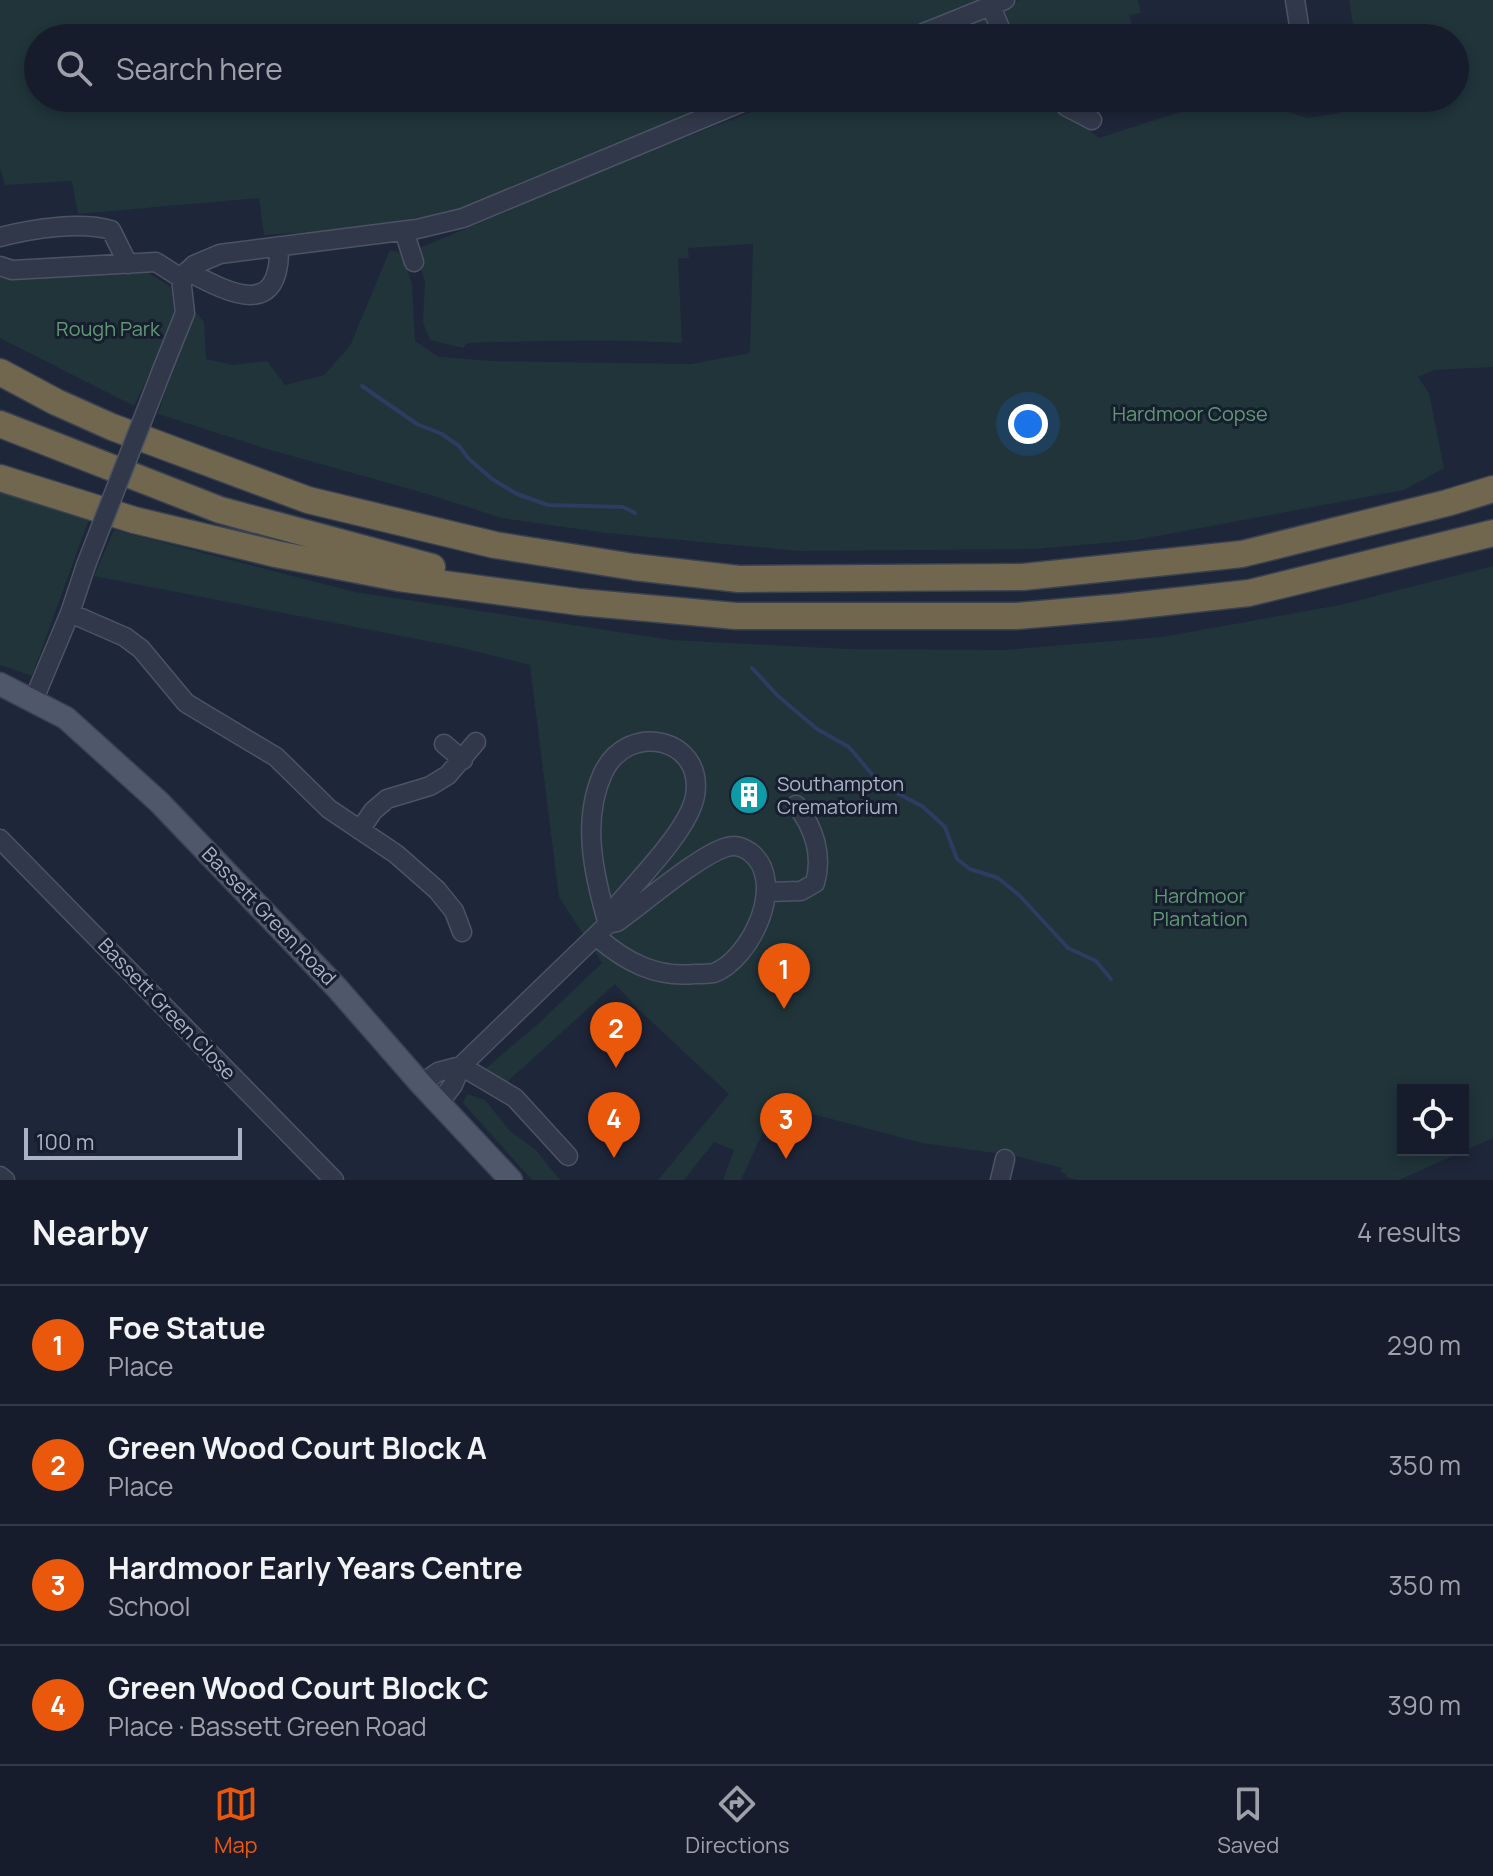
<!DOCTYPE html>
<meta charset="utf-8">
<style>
:root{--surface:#161c2b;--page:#1f2533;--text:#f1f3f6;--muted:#9ea1a9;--line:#353a47;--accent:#ea580c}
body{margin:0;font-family:Manrope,sans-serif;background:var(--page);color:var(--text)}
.controls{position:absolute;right:24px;bottom:24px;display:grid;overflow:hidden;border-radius:0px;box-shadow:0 4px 12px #0003}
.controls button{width:72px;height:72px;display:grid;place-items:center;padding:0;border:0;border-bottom:2px solid var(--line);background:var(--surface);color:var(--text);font:40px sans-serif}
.scale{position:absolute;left:24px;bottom:20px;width:218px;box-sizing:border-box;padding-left:8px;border:4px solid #abb2c6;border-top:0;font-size:22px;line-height:28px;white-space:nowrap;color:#abb2c6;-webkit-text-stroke:6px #171e2d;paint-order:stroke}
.you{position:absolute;left:1028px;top:424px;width:28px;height:28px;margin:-20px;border:6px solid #fff;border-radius:50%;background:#1a73e8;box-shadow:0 0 0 12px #1a73e833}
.badge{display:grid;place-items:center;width:52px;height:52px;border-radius:50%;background:var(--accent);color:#fff;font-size:26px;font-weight:700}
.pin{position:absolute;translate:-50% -66px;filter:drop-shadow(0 2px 4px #0008)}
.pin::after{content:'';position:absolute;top:42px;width:28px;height:24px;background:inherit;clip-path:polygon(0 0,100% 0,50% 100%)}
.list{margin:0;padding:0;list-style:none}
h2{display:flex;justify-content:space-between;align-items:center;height:104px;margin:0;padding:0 32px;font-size:34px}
h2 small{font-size:26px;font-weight:400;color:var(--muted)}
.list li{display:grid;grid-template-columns:52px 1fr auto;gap:24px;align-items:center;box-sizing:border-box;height:120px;padding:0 32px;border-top:2px solid var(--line)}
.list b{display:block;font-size:30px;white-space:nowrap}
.list p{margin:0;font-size:26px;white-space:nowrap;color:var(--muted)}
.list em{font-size:26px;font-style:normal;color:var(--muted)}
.icon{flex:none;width:44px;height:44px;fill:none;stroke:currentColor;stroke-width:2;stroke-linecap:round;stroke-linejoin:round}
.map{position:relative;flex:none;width:1493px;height:1180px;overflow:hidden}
.search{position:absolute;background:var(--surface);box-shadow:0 4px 12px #0003;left:24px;right:24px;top:24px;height:88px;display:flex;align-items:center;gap:20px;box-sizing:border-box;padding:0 28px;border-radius:44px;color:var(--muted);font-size:30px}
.sheet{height:584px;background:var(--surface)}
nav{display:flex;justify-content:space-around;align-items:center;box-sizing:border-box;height:112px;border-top:2px solid var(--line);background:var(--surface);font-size:22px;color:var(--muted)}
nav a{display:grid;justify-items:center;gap:4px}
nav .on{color:var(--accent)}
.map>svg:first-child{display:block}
.green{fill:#20343a;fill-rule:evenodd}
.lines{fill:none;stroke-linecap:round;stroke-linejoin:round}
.stream{stroke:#2d3c60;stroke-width:4}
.minor-casing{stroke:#4c5364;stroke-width:21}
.major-casing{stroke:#3b4253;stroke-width:25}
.highway-casing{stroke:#394051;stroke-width:29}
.minor{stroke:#313849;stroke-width:18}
.major{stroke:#4f576a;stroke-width:22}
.highway{stroke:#70674e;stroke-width:26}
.minor-bridge-casing{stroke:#4c5364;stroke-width:21;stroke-linecap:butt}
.minor-bridge{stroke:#313849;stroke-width:18}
.labels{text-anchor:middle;stroke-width:6;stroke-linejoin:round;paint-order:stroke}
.park-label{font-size:20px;fill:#619975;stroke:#171e2d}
.poi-label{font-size:20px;fill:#abb2c6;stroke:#171e2d;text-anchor:start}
.street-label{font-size:20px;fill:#abb2c6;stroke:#171e2d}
</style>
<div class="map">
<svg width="1493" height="1180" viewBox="0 0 1493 1180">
<rect width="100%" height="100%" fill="#1e2639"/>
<!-- green -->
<path class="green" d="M 0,0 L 986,0 L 893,38 L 38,38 L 38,98 L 742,98 L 455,211 L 358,229 L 264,235 L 259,198 L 78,214 L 72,181 L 5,185 L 0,168 Z
M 1019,0 L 1138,0 L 1141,13 L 1129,15 L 1136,38 L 1011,38 L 1002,15 L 1004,6 Z
M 1349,0 L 1493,0 L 1493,367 L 1434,370 L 1418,377 L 1429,393 L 1444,468 L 1404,490 L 1136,540 L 1036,549 L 799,551 L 606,533 L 501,518 L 431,495 L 267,449 L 158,414 L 192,307 L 204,322 L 206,359 L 232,365 L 267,361 L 285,385 L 324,375 L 350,346 L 390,250 L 402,253 L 412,284 L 415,341 L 439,357 L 493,361 L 691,364 L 750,353 L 753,244 L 688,248 L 689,258 L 678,258 L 682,343 C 610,339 539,341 467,343 L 463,348 L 430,340 L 423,323 L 425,281 L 415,250 L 631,159 L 786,98 L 1050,98 L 1099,138 L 1223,98 L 1253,98 L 1255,102 L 1308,118 L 1340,113 L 1338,98 L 1455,98 L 1455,38 L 1355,38 Z
M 979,19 L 986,19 L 996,38 L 939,38 L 954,28 Z
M 147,272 L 171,287 L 175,320 L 134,406 L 0,338 L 0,276 L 7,279 Z
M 0,491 L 89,519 L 32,676 L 0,665 Z
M 114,530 L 355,592 L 672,640 L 847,649 L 1005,650 L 1162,637 L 1340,605 L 1493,566 L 1493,1138 L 1399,1180 L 1078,1180 L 1066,1177 L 1066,1174 L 1061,1172 L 1062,1168 L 1016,1156 L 922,1143 L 771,1103 L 766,1126 L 741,1180 L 723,1180 L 734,1150 L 714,1142 L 684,1180 L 658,1180 L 729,1094 L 638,1009 L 615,984 L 507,1082 L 483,1071 L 539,1023 L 602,963 L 559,897 L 530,665 L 463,648 L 94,576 ZM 1403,1090 L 1463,1090 L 1463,1150 L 1403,1150 Z
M 467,1094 L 485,1100 L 510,1131 L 536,1150 L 560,1180 L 532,1180 L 463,1103 Z"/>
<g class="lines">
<!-- stream -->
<path class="stream" d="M 362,386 L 417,424 L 442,434 L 459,446 L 469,459 L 492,479 L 517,494 L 548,505 L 623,507 L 635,513
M 752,668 L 778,696 L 817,729 L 849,747 L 881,785 L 922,806 L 932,815 L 945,827 L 957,859 L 970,869 L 998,878 L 1019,895 L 1068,948 L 1096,961 L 1111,979"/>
<!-- minor casing -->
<g class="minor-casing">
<path id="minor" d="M 1295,0 L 1301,38
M 991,6 L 1004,38
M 911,38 L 1005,0
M 1058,98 L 1067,107 L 1092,120
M 404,231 L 414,262
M 0,237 C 31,229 80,221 111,230 L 128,264
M 0,266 L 12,270 L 156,262 L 181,278 L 185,313 L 162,370
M 187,271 C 229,293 281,321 279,246
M 181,278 L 194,265 L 220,254 L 417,229 L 463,218 L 752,98
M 70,613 L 125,637 L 141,649 L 186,703 L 276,757 L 329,809 L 396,854 L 437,890 L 454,911 L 462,932
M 34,699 L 70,613 L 86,565
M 444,744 L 463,760
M 360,830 L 373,811 L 387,799 L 430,786 L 448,775 L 476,742
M 0,839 L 334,1180
M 767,892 L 801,891 L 815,883 C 823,855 814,827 796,805
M 597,937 C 626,962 656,978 695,974 C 701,974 709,974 714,973 C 751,959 788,881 750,852 C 743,847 736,844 727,847 C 699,855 644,903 617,922 L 608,924
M 421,1084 L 438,1072 L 461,1066 L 515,1098 L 568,1156
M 439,1103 L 453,1085 L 461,1066 L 608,924 L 613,910 C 636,882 689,830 695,796 C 705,738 628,720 603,773 C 581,821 594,876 608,924
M 0,1176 L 5,1180
M 1000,1180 L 1005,1159"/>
</g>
<!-- major casing -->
<g class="major-casing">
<path id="major" d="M 0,684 L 66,718 L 159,802 L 337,988 L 421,1084 L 511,1180"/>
</g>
<!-- highway casing -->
<g class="highway-casing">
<path id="highway" d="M 0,372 L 56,402 L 112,427 L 308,500 L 495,545 L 634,567 L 739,579 L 1023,577 L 1242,554 L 1447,503 L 1493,489
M 0,424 L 220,510 L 432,567
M 0,478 L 134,520 L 276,554 L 399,578 L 579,602 L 736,616 L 1017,616 L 1121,607 L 1249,593 L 1493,533"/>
</g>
<!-- minor -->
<use href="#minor" class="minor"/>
<!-- major -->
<use href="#major" class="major"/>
<!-- highway -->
<use href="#highway" class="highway"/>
<!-- minor-bridge casing -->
<g class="minor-bridge-casing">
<path id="minor-bridge" d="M 86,565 L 162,370"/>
</g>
<!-- minor-bridge -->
<use href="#minor-bridge" class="minor-bridge"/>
</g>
<!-- icons -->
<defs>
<g id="building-disc" transform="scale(2)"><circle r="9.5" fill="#0f9aa8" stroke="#171e2d"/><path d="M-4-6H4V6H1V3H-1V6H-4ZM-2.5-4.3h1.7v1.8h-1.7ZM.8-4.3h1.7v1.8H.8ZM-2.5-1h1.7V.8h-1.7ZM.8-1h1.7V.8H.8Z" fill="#fff"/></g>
</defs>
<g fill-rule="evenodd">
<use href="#building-disc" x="749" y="795"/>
</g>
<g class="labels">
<!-- park labels -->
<g class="park-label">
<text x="108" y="336">Rough Park</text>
<text x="1190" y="421">Hardmoor Copse</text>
<text x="1200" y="903">Hardmoor<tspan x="1200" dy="23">Plantation</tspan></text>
</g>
<!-- poi labels -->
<g class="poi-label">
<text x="777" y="791">Southampton<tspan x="777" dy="23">Crematorium</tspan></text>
</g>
<!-- street labels -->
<g class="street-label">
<text transform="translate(269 916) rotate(46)" y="7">Bassett Green Road</text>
<text transform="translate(167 1009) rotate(46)" y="7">Bassett Green Close</text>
</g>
</g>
</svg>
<div class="controls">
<button><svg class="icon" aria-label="locate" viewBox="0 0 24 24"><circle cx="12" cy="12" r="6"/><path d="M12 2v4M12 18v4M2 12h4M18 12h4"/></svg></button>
</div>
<div class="scale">100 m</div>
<div class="you"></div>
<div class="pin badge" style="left:784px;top:1009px">1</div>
<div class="pin badge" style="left:616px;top:1068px">2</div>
<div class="pin badge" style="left:786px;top:1159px">3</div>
<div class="pin badge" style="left:614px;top:1158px">4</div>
<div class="search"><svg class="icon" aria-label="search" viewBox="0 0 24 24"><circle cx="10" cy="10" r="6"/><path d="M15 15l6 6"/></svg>Search here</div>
</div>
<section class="sheet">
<h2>Nearby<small>4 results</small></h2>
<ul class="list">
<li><span class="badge">1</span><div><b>Foe Statue</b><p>Place</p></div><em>290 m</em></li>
<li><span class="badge">2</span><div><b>Green Wood Court Block A</b><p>Place</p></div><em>350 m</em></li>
<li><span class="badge">3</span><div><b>Hardmoor Early Years Centre</b><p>School</p></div><em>350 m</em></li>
<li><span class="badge">4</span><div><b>Green Wood Court Block C</b><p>Place · Bassett Green Road</p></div><em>390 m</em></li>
</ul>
</section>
<nav>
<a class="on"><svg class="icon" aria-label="map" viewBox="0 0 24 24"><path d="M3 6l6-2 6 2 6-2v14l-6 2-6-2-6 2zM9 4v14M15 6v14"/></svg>Map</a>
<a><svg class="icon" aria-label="directions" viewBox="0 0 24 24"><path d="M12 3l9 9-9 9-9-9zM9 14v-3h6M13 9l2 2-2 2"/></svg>Directions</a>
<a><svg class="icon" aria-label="saved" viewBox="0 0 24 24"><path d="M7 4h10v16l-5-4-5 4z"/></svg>Saved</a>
</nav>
